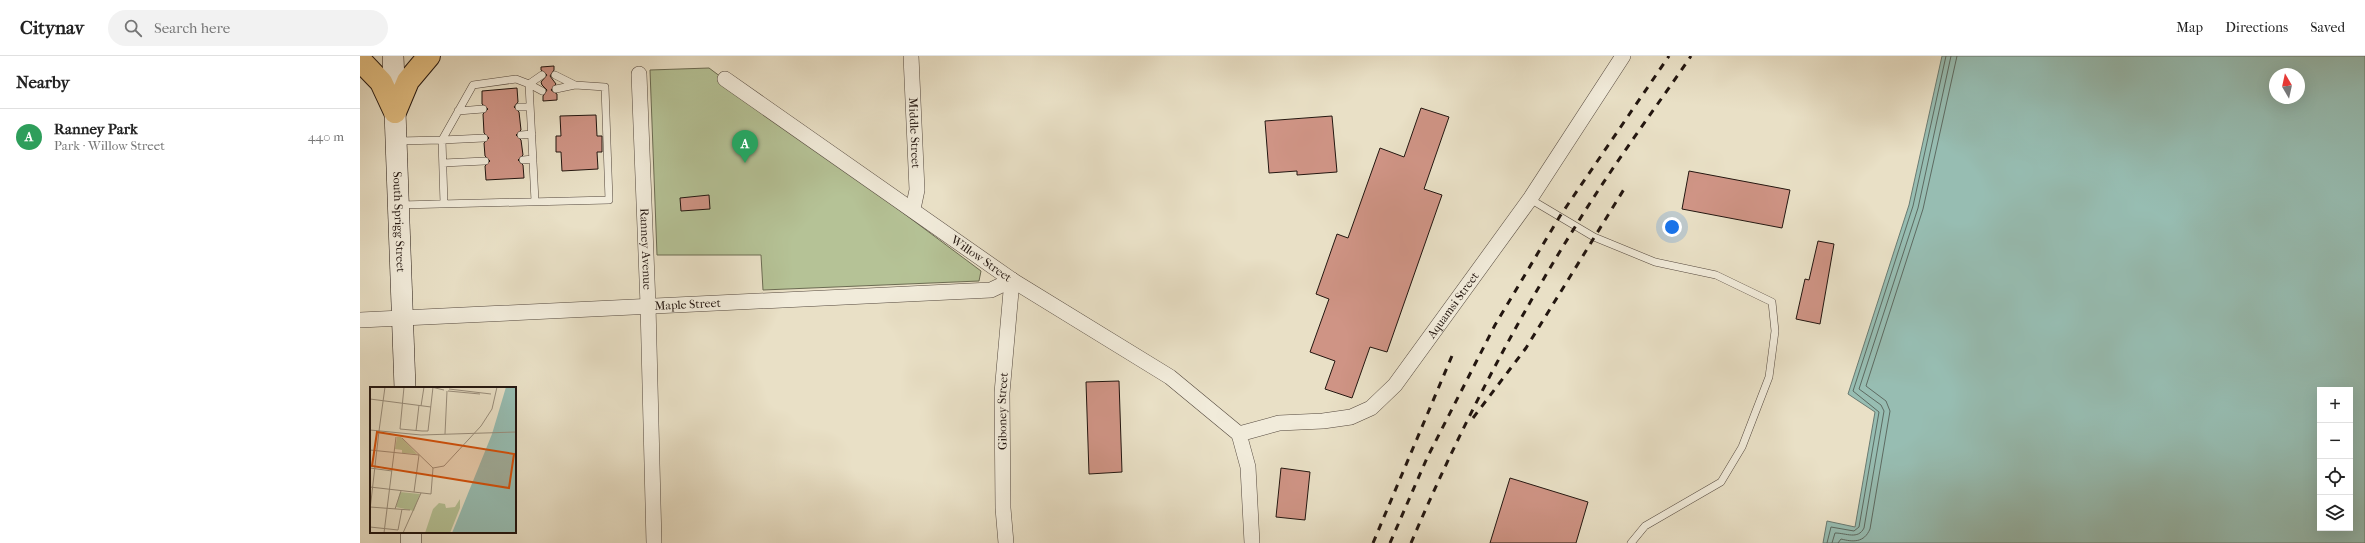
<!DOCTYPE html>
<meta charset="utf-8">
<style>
:root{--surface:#fff;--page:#f2f2f2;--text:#222;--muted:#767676;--line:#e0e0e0;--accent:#8f2418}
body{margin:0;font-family:"IM FELL French Canon",serif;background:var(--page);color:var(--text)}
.controls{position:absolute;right:12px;bottom:12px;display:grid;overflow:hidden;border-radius:0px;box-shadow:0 4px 16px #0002}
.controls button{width:36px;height:36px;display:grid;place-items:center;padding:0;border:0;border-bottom:1px solid var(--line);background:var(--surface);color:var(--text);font:20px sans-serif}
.compass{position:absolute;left:1909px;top:12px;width:36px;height:36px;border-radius:50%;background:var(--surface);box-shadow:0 4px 16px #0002;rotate:351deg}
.you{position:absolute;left:1312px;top:171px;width:14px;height:14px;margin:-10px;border:3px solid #fff;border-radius:50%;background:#1a73e8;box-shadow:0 0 0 6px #1a73e833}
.badge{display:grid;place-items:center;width:26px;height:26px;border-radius:50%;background:var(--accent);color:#fff;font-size:13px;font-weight:700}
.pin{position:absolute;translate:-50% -33px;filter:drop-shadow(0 1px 2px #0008)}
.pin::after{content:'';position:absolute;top:21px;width:14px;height:12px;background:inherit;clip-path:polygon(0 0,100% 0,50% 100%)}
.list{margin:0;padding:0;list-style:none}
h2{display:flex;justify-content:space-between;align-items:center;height:52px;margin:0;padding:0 16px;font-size:17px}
h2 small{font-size:13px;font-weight:400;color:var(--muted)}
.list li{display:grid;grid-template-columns:26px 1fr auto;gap:12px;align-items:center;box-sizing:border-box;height:56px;padding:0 16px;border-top:1px solid var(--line)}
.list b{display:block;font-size:15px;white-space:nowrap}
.list p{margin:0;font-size:13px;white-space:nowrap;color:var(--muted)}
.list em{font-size:13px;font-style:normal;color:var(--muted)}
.icon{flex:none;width:22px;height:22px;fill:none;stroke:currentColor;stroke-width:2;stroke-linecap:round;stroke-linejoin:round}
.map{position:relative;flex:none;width:2005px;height:487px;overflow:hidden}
header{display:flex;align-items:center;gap:24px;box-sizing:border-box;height:56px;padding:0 20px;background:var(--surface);border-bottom:1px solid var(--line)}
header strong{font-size:19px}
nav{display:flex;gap:22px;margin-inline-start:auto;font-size:14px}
.search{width:280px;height:36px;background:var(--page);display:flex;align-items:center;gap:10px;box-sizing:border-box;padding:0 14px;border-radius:22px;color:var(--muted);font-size:15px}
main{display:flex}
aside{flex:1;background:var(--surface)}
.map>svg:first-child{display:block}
.green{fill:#b5c296;stroke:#6c6c53}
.water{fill:#97bdb2;stroke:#697a71;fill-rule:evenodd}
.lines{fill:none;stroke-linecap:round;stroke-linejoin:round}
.shore{stroke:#5d6a61;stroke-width:1}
.building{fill:#cf9485;stroke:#231610}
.lane-casing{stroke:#54483e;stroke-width:8}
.street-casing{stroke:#54483e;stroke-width:16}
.secondary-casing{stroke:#231610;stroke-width:22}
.highway-casing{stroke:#231610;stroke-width:24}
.lane{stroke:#f1ebda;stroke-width:7}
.street{stroke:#f1ebda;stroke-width:15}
.secondary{stroke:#f1ebda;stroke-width:21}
.highway{stroke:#e4c083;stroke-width:22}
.rail{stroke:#231610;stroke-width:3;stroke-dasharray:7 7;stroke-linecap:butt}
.labels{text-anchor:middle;stroke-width:4;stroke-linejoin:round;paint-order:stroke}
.street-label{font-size:12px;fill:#231610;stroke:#f1ebda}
.inset-road{fill:none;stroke:#9a8f7d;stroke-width:1}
.view{fill:#d4520c;fill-opacity:0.15;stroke:#d4520c;stroke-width:2}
.inset-edge{fill:none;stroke:#231610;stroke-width:2}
</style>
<header>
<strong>Citynav</strong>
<div class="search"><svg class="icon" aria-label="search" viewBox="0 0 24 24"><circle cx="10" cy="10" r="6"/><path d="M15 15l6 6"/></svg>Search here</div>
<nav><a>Map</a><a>Directions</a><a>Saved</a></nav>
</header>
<main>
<aside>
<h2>Nearby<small></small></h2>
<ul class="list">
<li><span class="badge" style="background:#2e9e5b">A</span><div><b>Ranney Park</b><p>Park · Willow Street</p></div><em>440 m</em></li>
</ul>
</aside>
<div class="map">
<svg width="2005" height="487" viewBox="0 0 2005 487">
<rect width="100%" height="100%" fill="#e9e0c6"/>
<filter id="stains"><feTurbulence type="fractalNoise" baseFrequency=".005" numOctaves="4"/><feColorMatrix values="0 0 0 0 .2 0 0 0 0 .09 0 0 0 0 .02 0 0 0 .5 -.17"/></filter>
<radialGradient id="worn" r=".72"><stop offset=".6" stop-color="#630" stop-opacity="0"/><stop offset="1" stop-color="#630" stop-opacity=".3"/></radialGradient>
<!-- green -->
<path class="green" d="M 349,12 L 621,215 L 619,225 L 403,234 L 401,199 L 297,199 L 290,14 Z"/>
<!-- water -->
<path class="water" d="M 1582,0 L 2005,0 L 2005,487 L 1463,487 L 1467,465 L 1495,471 L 1515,356 L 1488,338 L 1549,149 ZM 1915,18 L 1939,18 L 1939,42 L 1915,42 ZM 1960,334 L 1990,334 L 1990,472 L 1960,472 Z"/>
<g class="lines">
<!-- shore -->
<path class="shore" d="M 1467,487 L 1471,471 L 1494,475 L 1499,471 L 1519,356 L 1493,335 L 1553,150 L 1586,0
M 1472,487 L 1475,477 C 1486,477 1498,484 1504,472 L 1524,355 L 1521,349 L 1499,333 L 1558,152 L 1591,0
M 1478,487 L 1481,483 C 1493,486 1504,487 1510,473 L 1530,355 L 1526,345 L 1506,330 L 1563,153 L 1597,0"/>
</g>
<!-- building -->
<path class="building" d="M 194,10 L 194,14 L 190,20 L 196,28 L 191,34 L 197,38 L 197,44 L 183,45 L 183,40 L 187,34 L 182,29 L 181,26 L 187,19 L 181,14 L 181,11 Z
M 157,32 L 158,46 L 154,51 L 159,56 L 161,74 L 156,79 L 161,84 L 163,99 L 158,104 L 163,109 L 164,122 L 126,124 L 125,110 L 130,105 L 125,100 L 124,87 L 129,82 L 124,77 L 123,58 L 128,53 L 122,48 L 122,35 Z
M 1061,52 L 1089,61 L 1064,133 L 1082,139 L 1027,296 L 1010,291 L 992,342 L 965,333 L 975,305 L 950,296 L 969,243 L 956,238 L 977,178 L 988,182 L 1020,92 L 1044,101 Z
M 236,59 L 237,80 L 242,80 L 242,96 L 237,96 L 238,113 L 202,115 L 201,96 L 196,96 L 196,80 L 201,80 L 200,60 Z
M 972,60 L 977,116 L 937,119 L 937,115 L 909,117 L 905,65 Z
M 1329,115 L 1430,134 L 1422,172 L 1322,153 Z
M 349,139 L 350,153 L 321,155 L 320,142 Z
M 1458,185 L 1474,188 L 1460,268 L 1436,263 L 1445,223 L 1449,224 Z
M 759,325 L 762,416 L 729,418 L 726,326 Z
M 921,412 L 950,416 L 945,464 L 916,461 Z
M 1150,422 L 1228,446 L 1216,487 L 1130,487 Z"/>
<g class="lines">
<!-- lane casing -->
<g class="lane-casing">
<path id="lane" d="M 169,28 L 175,145
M 169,28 L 182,35
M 196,33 L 215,29
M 159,51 L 170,51
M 98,55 L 123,53
M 161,79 L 172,78
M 38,85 L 82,84 L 113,29 L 156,23 L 169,28 L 182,19
M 163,104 L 173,103
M 83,107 L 125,105
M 1170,143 L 1234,181 L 1295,206 L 1356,219 L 1412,246 L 1415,275 L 1409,321 L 1382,391 L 1361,426 L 1285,470 L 1271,487
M 84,148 L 82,84 L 124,82
M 40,149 L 249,144 L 245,31 L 215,29 L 195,19"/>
</g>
<!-- street casing -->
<g class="street-casing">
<g id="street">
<path id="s1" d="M 551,0 L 557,134 L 553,153"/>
<path id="s2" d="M 279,18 L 288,249 L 294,487"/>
<path id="s3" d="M 365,23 L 652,224 L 810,321 L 879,378"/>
<path id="s4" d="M 0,264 L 631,234 L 652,224"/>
<path id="s5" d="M 646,487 L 643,452 L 642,337 L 652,224"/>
<path id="s6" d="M 892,487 L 888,411 L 879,378 L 919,367 L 963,365 L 991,361 L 1011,352 L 1035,329 L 1170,143 L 1263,0"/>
</g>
</g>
<!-- secondary casing -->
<g class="secondary-casing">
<g id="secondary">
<path id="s7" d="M 33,0 L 45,332"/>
<path d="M 51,476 L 51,487"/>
</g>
</g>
<!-- highway casing -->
<g class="highway-casing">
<path id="highway" d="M 0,4 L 21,26 L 35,56
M 35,56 L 48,25 L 69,0"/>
</g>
<!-- lane -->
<use href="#lane" class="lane"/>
<!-- street -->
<use href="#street" class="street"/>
<!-- secondary -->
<use href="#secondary" class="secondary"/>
<!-- highway -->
<use href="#highway" class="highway"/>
<!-- rail -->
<path class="rail" d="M 1113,362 L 1166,292 L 1266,130
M 1013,487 L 1094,295
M 1030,487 L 1067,402 L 1135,269 L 1200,160 L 1309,0
M 1051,487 C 1098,377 1152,272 1215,171 C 1251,112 1292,57 1331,0"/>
</g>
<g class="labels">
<!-- street labels -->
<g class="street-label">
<text dy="4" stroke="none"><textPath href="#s1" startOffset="77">Middle Street</textPath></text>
<text dy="4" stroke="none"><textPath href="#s7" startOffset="166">South Sprigg Street</textPath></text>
<text dy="4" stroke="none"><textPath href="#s2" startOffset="175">Ranney Avenue</textPath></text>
<text dy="4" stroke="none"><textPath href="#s3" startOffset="313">Willow Street</textPath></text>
<text dy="4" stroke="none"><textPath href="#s4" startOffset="328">Maple Street</textPath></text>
<text dy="4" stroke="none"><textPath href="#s6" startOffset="378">Aquamsi Street</textPath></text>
<text dy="4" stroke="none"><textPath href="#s5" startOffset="132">Giboney Street</textPath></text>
</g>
</g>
<!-- overview -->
<g transform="translate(10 331)">
<rect width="146" height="146" fill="#e9e0c6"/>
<path d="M 27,50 L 31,50 L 47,67 L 32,66 L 32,63 L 25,62 ZM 30,105 L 50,107 L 44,124 L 26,120 ZM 90,112 L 90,121 L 80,146 L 55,146 L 63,122 L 69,116 L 75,117 L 76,121 L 85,120 Z" fill="#b5c296"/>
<path d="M 136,0 L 146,0 L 146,146 L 82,146 L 122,47 Z" fill="#97bdb2"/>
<path class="inset-road" d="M 34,0 L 30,42 L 52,44 L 58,44 L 63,0M 61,0 L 74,3M 79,2 L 121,7M 78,4 L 110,7M 0,12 L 61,20M 51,19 L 54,0M 0,43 L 51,48 L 146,45M 9,44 L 15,0M 46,44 L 49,18M 75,47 L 77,4M 32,51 L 63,81M 0,63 L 49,68 L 44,105M 0,81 L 22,84M 0,100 L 61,107 L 63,81 L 74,79 L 111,39 L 122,22 L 127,0M 0,120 L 40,123M 25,122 L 31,104M 0,123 L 9,44M 0,140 L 28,143 L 32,122M 14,146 L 26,50M 33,146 L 51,106"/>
<path class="view" d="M 7,45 L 144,67 L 139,101 L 2,79 Z"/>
<rect width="146" height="146" class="inset-edge"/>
</g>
<rect width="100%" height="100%" filter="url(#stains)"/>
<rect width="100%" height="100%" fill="url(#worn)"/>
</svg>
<div class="controls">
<button>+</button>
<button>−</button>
<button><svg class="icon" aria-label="locate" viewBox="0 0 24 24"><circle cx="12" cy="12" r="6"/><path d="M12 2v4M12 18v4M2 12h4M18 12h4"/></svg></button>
<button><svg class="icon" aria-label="layers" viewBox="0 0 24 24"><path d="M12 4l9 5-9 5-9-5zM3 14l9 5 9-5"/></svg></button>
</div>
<svg class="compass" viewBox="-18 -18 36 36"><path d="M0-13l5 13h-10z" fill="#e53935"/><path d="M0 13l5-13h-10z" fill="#767676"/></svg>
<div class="you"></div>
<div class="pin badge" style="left:385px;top:107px;background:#2e9e5b">A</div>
</div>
</main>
